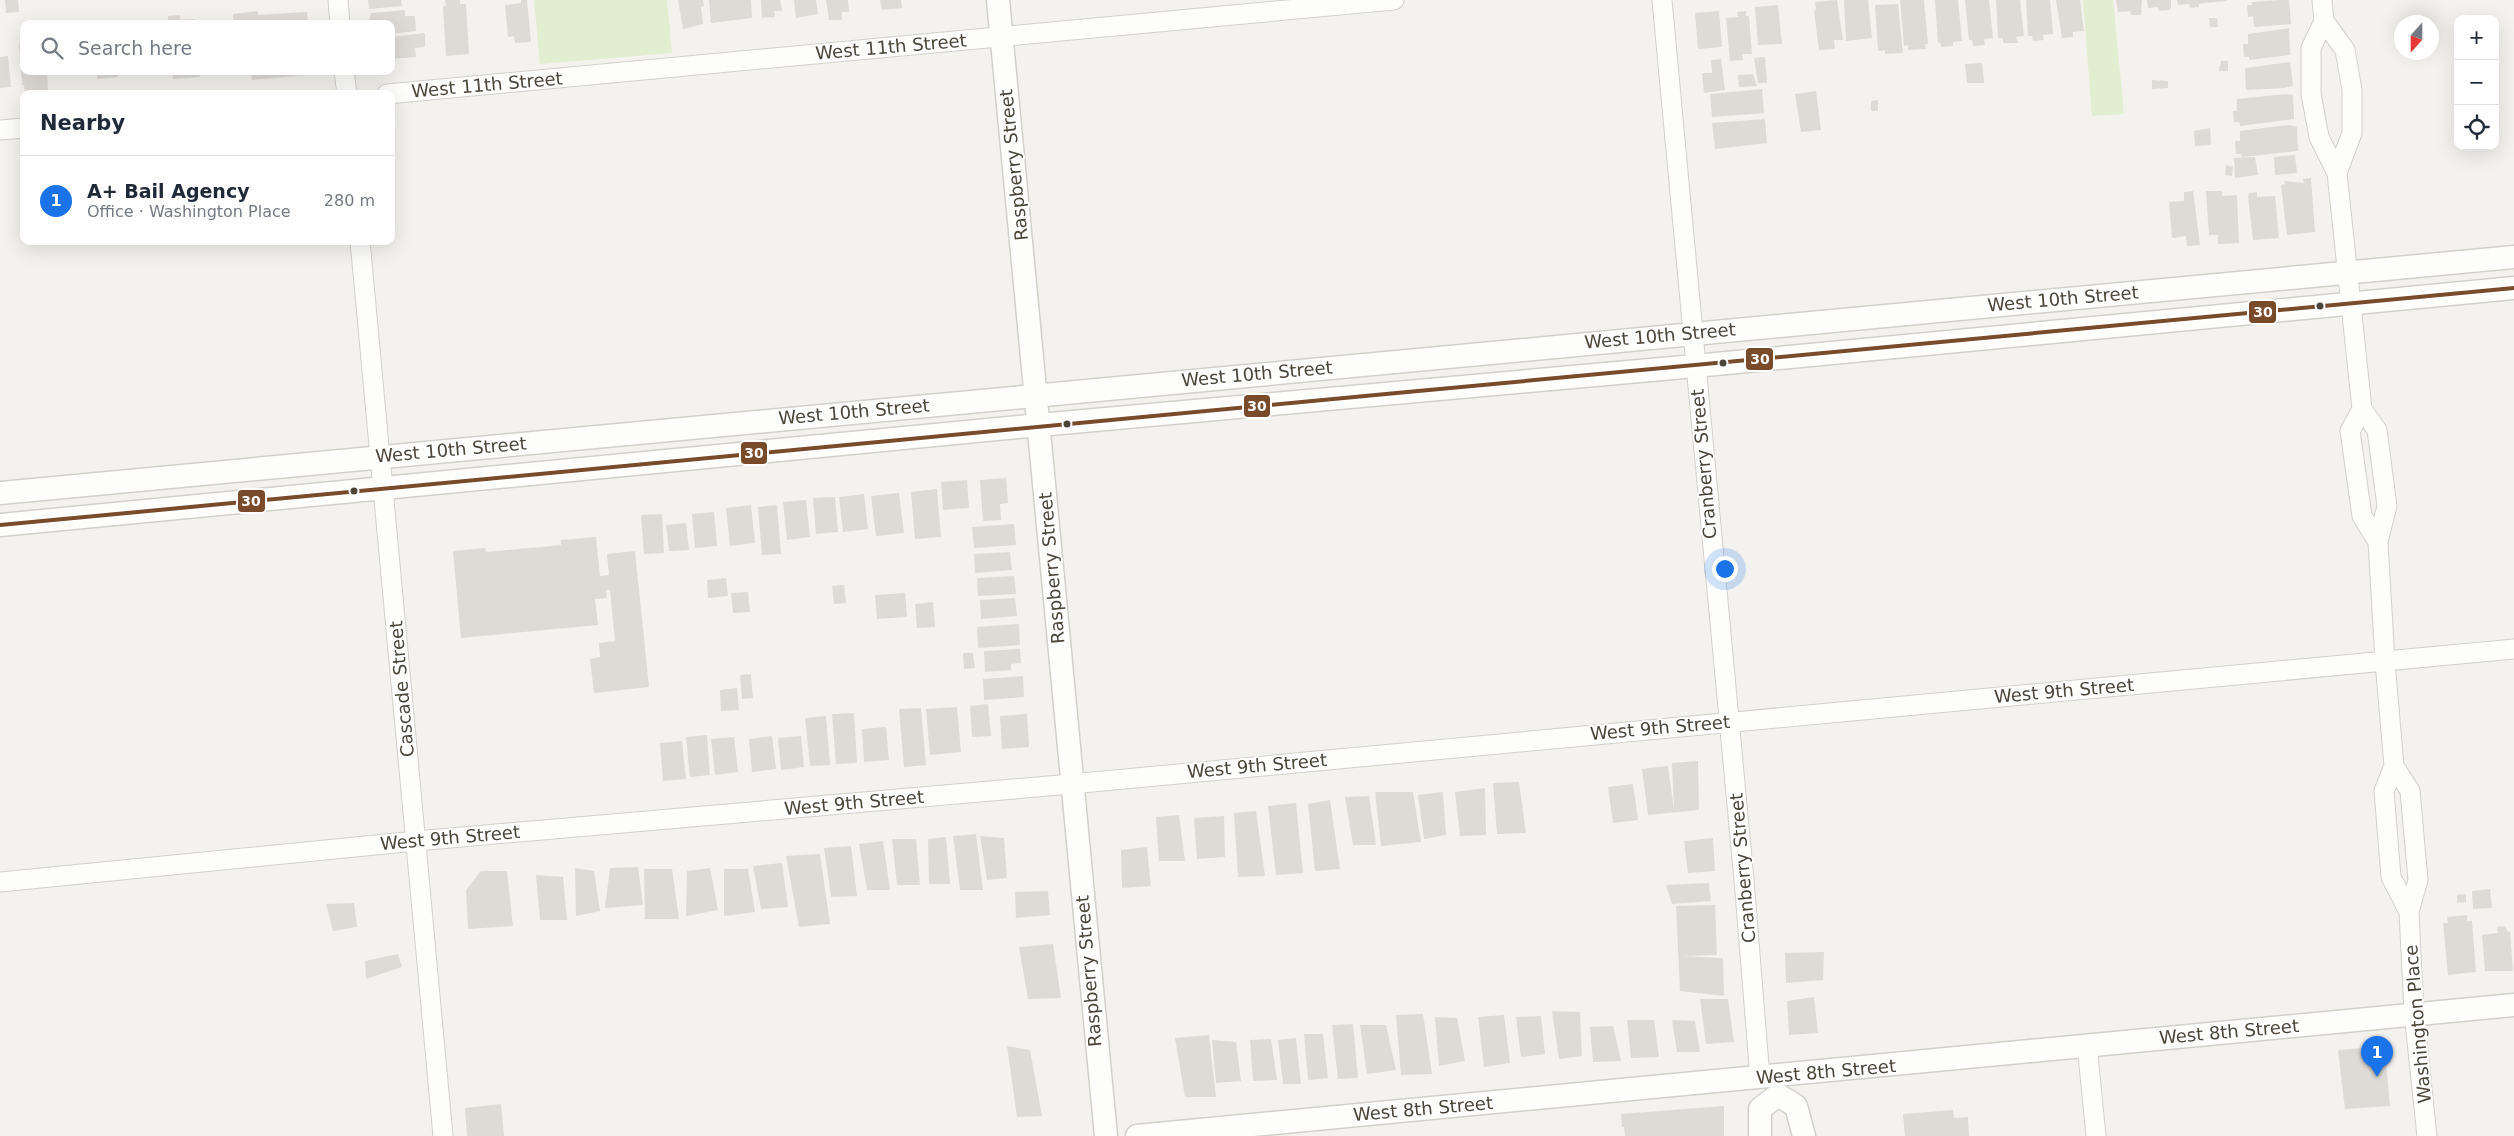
<!DOCTYPE html>
<meta charset="utf-8">
<style>
:root{--surface:#fff;--page:#f2f2f3;--text:#1f2937;--muted:#747a83;--line:#e0e1e3;--accent:#1a73e8}
body{margin:0;font-family:"DejaVu Sans",sans-serif;background:var(--page);color:var(--text)}
.controls{position:absolute;right:15px;top:15px;display:grid;overflow:hidden;border-radius:10px;box-shadow:0 5px 20px #0002}
.controls button{width:45px;height:45px;display:grid;place-items:center;padding:0;border:0;border-bottom:1px solid var(--line);background:var(--surface);color:var(--text);font:25px sans-serif}
.compass{position:absolute;left:2394px;top:15px;width:45px;height:45px;border-radius:50%;background:var(--surface);box-shadow:0 5px 20px #0002;rotate:201deg}
.you{position:absolute;left:1724px;top:568px;width:18px;height:18px;margin:-12px;border:4px solid #fff;border-radius:50%;background:#1a73e8;box-shadow:0 0 0 8px #1a73e833}
.badge{display:grid;place-items:center;width:32px;height:32px;border-radius:50%;background:var(--accent);color:#fff;font-size:16px;font-weight:700}
.pin{position:absolute;translate:-50% -41px;filter:drop-shadow(0 1px 2px #0008)}
.pin::after{content:'';position:absolute;top:26px;width:18px;height:15px;background:inherit;clip-path:polygon(0 0,100% 0,50% 100%)}
.list{margin:0;padding:0;list-style:none}
h2{display:flex;justify-content:space-between;align-items:center;height:65px;margin:0;padding:0 20px;font-size:21px}
h2 small{font-size:16px;font-weight:400;color:var(--muted)}
.list li{display:grid;grid-template-columns:32px 1fr auto;gap:15px;align-items:center;box-sizing:border-box;height:90px;padding:0 20px;border-top:1px solid var(--line)}
.list b{display:block;font-size:19px;white-space:nowrap}
.list p{margin:0;font-size:16px;white-space:nowrap;color:var(--muted)}
.list em{font-size:16px;font-style:normal;color:var(--muted)}
.icon{flex:none;width:28px;height:28px;fill:none;stroke:currentColor;stroke-width:2;stroke-linecap:round;stroke-linejoin:round}
.map{position:relative;flex:none;width:2514px;height:1136px;overflow:hidden}
.search{position:absolute;background:var(--surface);box-shadow:0 5px 20px #0002;left:20px;top:20px;width:375px;height:55px;display:flex;align-items:center;gap:12px;box-sizing:border-box;padding:0 18px;border-radius:10px;color:var(--muted);font-size:19px}
.panel{position:absolute;background:var(--surface);box-shadow:0 5px 20px #0002;left:20px;top:90px;width:375px;height:155px;border-radius:10px}
.map>svg:first-child{display:block}
.green{fill:#e1eecf}
.building{fill:#dedbd6}
.lines{fill:none;stroke-linecap:round;stroke-linejoin:round}
.minor-casing{stroke:#d2d0cb;stroke-width:21}
.tertiary-casing{stroke:#d2d0cb;stroke-width:25}
.minor{stroke:#fdfdfc;stroke-width:19}
.tertiary{stroke:#fdfdfc;stroke-width:22}
.bus-1-casing{stroke:#fff;stroke-width:8}
.bus-1{stroke:#7a4b2a;stroke-width:4}
.bus-dot{fill:#4b4439;stroke:#fff;stroke-width:2}
.labels{text-anchor:middle;stroke-width:4;stroke-linejoin:round;paint-order:stroke}
.street-label{font-size:18px;fill:#4b4439;stroke:#fff}
.line-badge{stroke:#fff;stroke-width:2}
.badge-label{font-size:14px;text-anchor:middle;font-weight:bold;fill:#fff}
</style>
<div class="map">
<svg width="2514" height="1136" viewBox="0 0 2514 1136">
<rect width="100%" height="100%" fill="#f4f2ee"/>
<!-- green -->
<path class="green" d="M 534,0 L 667,0 L 672,53 L 540,64 Z
M 2083,0 L 2113,0 L 2124,114 L 2092,116 Z"/>
<!-- building -->
<path class="building" d="M 5,0 L 18,0 L 19,12 L 6,13 Z
M 368,0 L 401,0 L 402,6 L 369,9 Z
M 445,0 L 460,0 L 460,4 L 466,4 L 469,54 L 446,56 L 443,6 L 446,6 Z
M 521,0 L 527,0 L 531,42 L 515,43 L 514,36 L 508,37 L 505,5 L 521,3 Z
M 678,0 L 703,0 L 704,6 L 701,7 L 703,24 L 683,29 Z
M 709,0 L 751,0 L 752,18 L 711,23 Z
M 761,0 L 780,0 L 782,11 L 774,11 L 775,17 L 762,18 Z
M 794,0 L 816,0 L 818,14 L 796,18 Z
M 826,0 L 848,0 L 849,12 L 842,12 L 842,20 L 829,20 Z
M 880,0 L 901,0 L 902,8 L 882,10 Z
M 1837,0 L 1843,40 L 1834,40 L 1835,49 L 1819,50 L 1814,11 L 1816,10 L 1815,2 Z
M 1844,0 L 1868,0 L 1872,38 L 1846,41 Z
M 1900,0 L 1924,0 L 1928,44 L 1925,44 L 1926,49 L 1908,50 L 1908,45 L 1904,46 Z
M 1935,0 L 1958,0 L 1962,41 L 1953,42 L 1953,46 L 1941,47 L 1941,43 L 1938,43 Z
M 1965,0 L 1989,0 L 1993,38 L 1984,39 L 1985,45 L 1973,46 L 1972,40 L 1969,40 Z
M 1996,0 L 2020,0 L 2024,36 L 2016,37 L 2018,43 L 2003,43 L 2003,38 L 1998,38 Z
M 2026,0 L 2050,0 L 2053,34 L 2043,35 L 2044,40 L 2033,41 L 2032,36 L 2028,36 Z
M 2056,0 L 2080,0 L 2084,31 L 2073,32 L 2073,37 L 2062,38 Z
M 2116,0 L 2142,0 L 2141,15 L 2131,15 L 2130,11 L 2118,12 Z
M 2147,0 L 2171,0 L 2171,8 L 2169,10 L 2159,11 L 2158,7 L 2148,8 Z
M 2177,0 L 2227,0 L 2227,1 L 2203,3 L 2199,4 L 2199,7 L 2190,8 L 2189,4 L 2178,5 Z
M 2279,0 L 2289,0 L 2291,24 L 2254,27 L 2253,16 L 2248,17 L 2247,5 L 2252,5 L 2252,2 Z
M 1898,4 L 1903,53 L 1885,54 L 1885,50 L 1878,51 L 1875,5 Z
M 1778,5 L 1782,44 L 1758,45 L 1755,7 Z
M 405,10 L 405,16 L 415,16 L 416,31 L 391,34 L 391,24 L 372,24 L 369,21 L 371,13 Z
M 258,11 L 258,15 L 307,12 L 308,24 L 234,24 L 233,14 Z
M 1719,11 L 1722,47 L 1698,49 L 1695,13 Z
M 1746,11 L 1746,16 L 1749,16 L 1752,54 L 1742,54 L 1743,60 L 1730,61 L 1726,18 L 1738,17 L 1737,12 Z
M 180,15 L 180,20 L 195,19 L 195,24 L 168,24 L 168,16 Z
M 2209,18 L 2217,18 L 2218,27 L 2210,27 Z
M 2289,28 L 2290,55 L 2249,60 L 2249,57 L 2244,57 L 2243,44 L 2248,44 L 2248,34 Z
M 425,33 L 425,47 L 415,48 L 416,57 L 391,59 L 391,37 Z
M 24,43 L 24,71 L 47,71 L 48,92 L 25,93 L 24,85 L 22,85 L 19,44 Z
M 8,56 L 11,87 L 0,88 L 0,57 Z
M 1765,57 L 1767,83 L 1758,83 L 1754,58 Z
M 1721,59 L 1725,90 L 1704,93 L 1702,73 L 1712,73 L 1711,60 Z
M 2221,61 L 2228,61 L 2228,71 L 2219,71 Z
M 2290,62 L 2293,86 L 2284,88 L 2246,90 L 2245,68 Z
M 1982,63 L 1984,83 L 1967,83 L 1965,64 Z
M 97,71 L 117,71 L 118,77 L 97,79 Z
M 172,71 L 199,71 L 200,77 L 173,79 Z
M 251,71 L 316,71 L 316,74 L 252,80 Z
M 1753,74 L 1757,86 L 1739,87 L 1738,75 Z
M 2152,80 L 2168,81 L 2168,88 L 2152,89 Z
M 1762,89 L 1764,113 L 1712,117 L 1710,94 Z
M 1816,91 L 1821,130 L 1801,132 L 1795,94 Z
M 2286,94 L 2293,95 L 2294,119 L 2240,126 L 2239,122 L 2234,122 L 2233,111 L 2237,111 L 2237,99 Z
M 1878,100 L 1878,111 L 1871,111 L 1871,101 Z
M 1765,119 L 1767,143 L 1715,149 L 1712,123 Z
M 2289,125 L 2297,127 L 2298,151 L 2242,157 L 2241,154 L 2236,154 L 2235,141 L 2240,141 L 2240,131 Z
M 2210,128 L 2211,145 L 2195,146 L 2194,131 Z
M 2295,155 L 2297,173 L 2275,175 L 2274,157 Z
M 2255,157 L 2258,175 L 2235,178 L 2234,158 Z
M 2226,165 L 2233,167 L 2232,176 L 2225,175 Z
M 2311,178 L 2315,232 L 2287,235 L 2281,185 L 2285,184 L 2284,181 L 2304,183 L 2303,179 Z
M 2193,191 L 2200,245 L 2187,246 L 2186,236 L 2172,238 L 2169,202 L 2184,201 L 2184,192 Z
M 2206,191 L 2222,191 L 2222,196 L 2237,195 L 2239,243 L 2218,244 L 2218,235 L 2209,235 Z
M 2257,192 L 2257,197 L 2275,196 L 2279,238 L 2253,240 L 2248,197 L 2249,193 Z
M 1006,478 L 1008,503 L 1000,504 L 1001,520 L 983,521 L 980,480 Z
M 967,480 L 969,508 L 943,510 L 941,482 Z
M 937,489 L 941,537 L 915,539 L 911,492 Z
M 899,493 L 904,533 L 876,536 L 871,496 Z
M 864,494 L 868,529 L 843,532 L 839,497 Z
M 835,497 L 838,532 L 816,534 L 813,498 Z
M 806,500 L 810,537 L 787,540 L 783,502 Z
M 751,505 L 755,543 L 730,546 L 726,508 Z
M 777,505 L 781,554 L 762,555 L 758,507 Z
M 714,512 L 717,546 L 695,548 L 692,514 Z
M 662,514 L 664,553 L 644,554 L 641,515 Z
M 686,523 L 689,550 L 669,551 L 666,525 Z
M 1014,524 L 1016,545 L 974,548 L 972,527 Z
M 596,537 L 600,576 L 609,575 L 607,554 L 635,551 L 649,687 L 594,693 L 590,659 L 600,657 L 599,643 L 615,641 L 610,590 L 606,590 L 607,598 L 595,599 L 598,625 L 461,638 L 453,551 L 485,548 L 486,552 L 561,545 L 561,540 Z
M 1010,552 L 1012,570 L 975,573 L 974,554 Z
M 1014,576 L 1016,594 L 978,596 L 977,578 Z
M 726,578 L 728,596 L 708,598 L 707,580 Z
M 844,585 L 846,603 L 834,604 L 832,586 Z
M 748,592 L 750,612 L 733,613 L 731,593 Z
M 905,593 L 907,617 L 877,619 L 875,595 Z
M 1015,598 L 1017,616 L 981,619 L 980,600 Z
M 933,602 L 935,627 L 917,628 L 915,604 Z
M 1019,624 L 1020,645 L 978,648 L 977,627 Z
M 1020,649 L 1021,663 L 1011,664 L 1011,670 L 985,672 L 984,651 Z
M 963,653 L 973,653 L 975,668 L 964,669 Z
M 751,674 L 753,698 L 742,699 L 740,675 Z
M 1023,676 L 1024,697 L 984,700 L 983,679 Z
M 737,688 L 739,710 L 721,711 L 720,690 Z
M 988,704 L 991,736 L 972,737 L 970,706 Z
M 957,707 L 961,752 L 930,755 L 926,709 Z
M 921,708 L 926,765 L 904,767 L 899,709 Z
M 854,713 L 857,763 L 836,764 L 832,714 Z
M 1027,714 L 1029,747 L 1002,749 L 1000,716 Z
M 826,716 L 830,765 L 810,766 L 805,718 Z
M 886,727 L 889,760 L 864,762 L 862,729 Z
M 707,735 L 710,775 L 690,777 L 686,737 Z
M 772,736 L 776,769 L 752,772 L 749,739 Z
M 801,736 L 804,767 L 781,770 L 778,738 Z
M 734,737 L 738,772 L 715,775 L 711,739 Z
M 682,741 L 686,779 L 663,781 L 660,743 Z
M 1698,761 L 1699,810 L 1648,815 L 1642,769 L 1668,766 L 1674,810 L 1672,763 Z
M 1519,782 L 1526,833 L 1497,834 L 1493,783 Z
M 1633,784 L 1638,820 L 1613,823 L 1608,787 Z
M 1485,788 L 1486,835 L 1460,836 L 1455,792 Z
M 1375,792 L 1413,792 L 1421,842 L 1381,846 Z
M 1443,792 L 1446,835 L 1424,839 L 1418,795 Z
M 1369,796 L 1376,845 L 1353,845 L 1345,797 Z
M 1330,800 L 1340,869 L 1315,871 L 1308,804 Z
M 1296,803 L 1303,873 L 1276,875 L 1268,806 Z
M 1256,811 L 1265,876 L 1238,877 L 1234,813 Z
M 1179,815 L 1185,861 L 1159,861 L 1156,817 Z
M 1224,816 L 1225,857 L 1197,859 L 1194,818 Z
M 976,834 L 983,890 L 960,890 L 953,836 Z
M 980,836 L 1004,838 L 1007,878 L 987,880 Z
M 946,837 L 950,884 L 929,884 L 928,839 Z
M 1713,838 L 1715,871 L 1688,873 L 1684,841 Z
M 892,839 L 916,839 L 920,885 L 897,885 Z
M 883,841 L 890,890 L 867,890 L 859,844 Z
M 851,846 L 857,896 L 831,897 L 824,848 Z
M 1147,847 L 1151,886 L 1122,888 L 1121,850 Z
M 820,854 L 830,924 L 799,927 L 786,856 Z
M 782,863 L 788,907 L 761,909 L 753,866 Z
M 638,867 L 643,905 L 605,908 L 610,868 Z
M 575,868 L 594,871 L 600,911 L 576,916 Z
M 710,868 L 718,910 L 686,916 L 687,871 Z
M 644,869 L 672,869 L 679,919 L 645,919 Z
M 724,869 L 748,869 L 755,912 L 724,916 Z
M 481,871 L 507,871 L 513,926 L 468,929 L 466,890 Z
M 536,875 L 563,877 L 567,920 L 540,920 Z
M 1709,883 L 1711,901 L 1672,904 L 1666,885 Z
M 2490,889 L 2492,908 L 2473,909 L 2472,891 Z
M 1048,891 L 1050,915 L 1016,918 L 1015,892 Z
M 2466,894 L 2466,902 L 2457,903 L 2457,895 Z
M 354,903 L 357,927 L 333,931 L 326,904 Z
M 1715,905 L 1717,955 L 1682,956 L 1723,958 L 1724,996 L 1680,991 L 1676,906 Z
M 2467,915 L 2467,921 L 2472,921 L 2476,972 L 2448,975 L 2443,923 L 2448,923 L 2447,917 Z
M 2505,926 L 2508,932 L 2510,931 L 2513,971 L 2485,971 L 2482,935 L 2498,933 L 2497,927 Z
M 1053,944 L 1061,998 L 1028,999 L 1019,947 Z
M 1824,952 L 1823,980 L 1786,983 L 1785,953 Z
M 398,954 L 402,967 L 366,979 L 365,961 Z
M 1814,997 L 1818,1033 L 1789,1035 L 1787,1001 Z
M 1700,999 L 1728,999 L 1734,1042 L 1706,1044 Z
M 1552,1011 L 1580,1012 L 1582,1056 L 1559,1059 Z
M 1423,1014 L 1432,1074 L 1401,1075 L 1396,1015 Z
M 1504,1015 L 1510,1063 L 1484,1067 L 1478,1017 Z
M 1541,1016 L 1545,1054 L 1521,1057 L 1516,1017 Z
M 1435,1017 L 1457,1018 L 1465,1061 L 1439,1066 Z
M 1627,1020 L 1654,1020 L 1659,1057 L 1631,1058 Z
M 1672,1020 L 1695,1021 L 1700,1052 L 1677,1052 Z
M 1353,1024 L 1358,1078 L 1338,1079 L 1332,1025 Z
M 1360,1025 L 1386,1025 L 1396,1070 L 1367,1074 Z
M 1613,1026 L 1621,1061 L 1593,1062 L 1590,1027 Z
M 1304,1034 L 1323,1034 L 1328,1078 L 1308,1080 Z
M 1209,1035 L 1216,1097 L 1185,1097 L 1175,1038 Z
M 1296,1038 L 1301,1084 L 1283,1084 L 1278,1040 Z
M 1271,1039 L 1277,1080 L 1253,1081 L 1250,1040 Z
M 1212,1040 L 1236,1042 L 1241,1081 L 1216,1083 Z
M 1007,1046 L 1030,1050 L 1042,1116 L 1017,1117 Z
M 2387,1046 L 2390,1062 L 2386,1062 L 2390,1106 L 2345,1109 L 2338,1050 Z
M 501,1104 L 504,1136 L 467,1136 L 465,1108 Z
M 1724,1106 L 1724,1136 L 1625,1136 L 1624,1127 L 1622,1127 L 1621,1114 Z
M 1953,1110 L 1954,1118 L 1968,1117 L 1969,1136 L 1905,1136 L 1903,1114 Z"/>
<g class="lines">
<!-- minor casing -->
<g class="minor-casing">
<path id="minor" d="M 338,0 L 340,24
M 1662,0 L 1744,880 L 1760,1078
M 2322,0 L 2324,21 L 2311,48 L 2311,94 L 2319,137 L 2337,173 L 2362,409 L 2377,430 L 2387,506 L 2378,542 L 2385,662 L 2394,766 L 2384,791 L 2391,877 L 2409,912
M 2324,21 L 2345,50 L 2352,90 L 2352,133 L 2337,173
M 344,71 L 347,94
M 387,94 L 1394,0
M 0,130 L 24,128
M 360,241 L 443,1136
M 2362,409 L 2350,431 L 2362,516 L 2378,542
M 2394,766 L 2410,791 L 2418,880 L 2409,912 L 2414,1013 L 2427,1136
M 0,882 L 416,841 L 1071,784 L 2514,649
M 2087,1045 L 2096,1136"/>
</g>
<!-- tertiary casing -->
<g class="tertiary-casing">
<path id="tertiary" d="M 998,0 L 1106,1136
M 0,493 L 2514,257
M 0,525 L 1039,425 L 1695,366 L 2514,288
M 1137,1136 L 2514,1005
M 1760,1136 L 1760,1109 L 1778,1095 L 1796,1106 L 1804,1136"/>
</g>
<!-- minor -->
<use href="#minor" class="minor"/>
<!-- tertiary -->
<use href="#tertiary" class="tertiary"/>
<!-- bus-1 casing -->
<g class="bus-1-casing">
<path id="bus-1" d="M 0,525 C 838,444 1676,368 2514,288"/>
</g>
<!-- bus-1 -->
<use href="#bus-1" class="bus-1"/>
</g>
<!-- markers -->
<g class="bus-dot">
<circle cx="2320" cy="306" r="4.5"/>
<circle cx="1723" cy="363" r="4.5"/>
<circle cx="1067" cy="424" r="4.5"/>
<circle cx="354" cy="491" r="4.5"/>
</g>
<g class="labels">
<!-- street labels -->
<g class="street-label">
<text transform="translate(891 47) rotate(-5)" y="6">West 11th Street</text>
<text transform="translate(487 85) rotate(-5)" y="6">West 11th Street</text>
<text transform="translate(1014 165) rotate(-96)" y="6">Raspberry Street</text>
<text transform="translate(2063 299) rotate(-5)" y="6">West 10th Street</text>
<text transform="translate(1660 336) rotate(-5)" y="6">West 10th Street</text>
<text transform="translate(1257 374) rotate(-5)" y="6">West 10th Street</text>
<text transform="translate(854 412) rotate(-5)" y="6">West 10th Street</text>
<text transform="translate(451 450) rotate(-5)" y="6">West 10th Street</text>
<text transform="translate(1704 464) rotate(-95)" y="6">Cranberry Street</text>
<text transform="translate(1052 568) rotate(-95)" y="6">Raspberry Street</text>
<text transform="translate(402 689) rotate(-95)" y="6">Cascade Street</text>
<text transform="translate(2064 691) rotate(-5)" y="6">West 9th Street</text>
<text transform="translate(1660 728) rotate(-5)" y="6">West 9th Street</text>
<text transform="translate(1257 766) rotate(-5)" y="6">West 9th Street</text>
<text transform="translate(854 803) rotate(-5)" y="6">West 9th Street</text>
<text transform="translate(450 838) rotate(-5)" y="6">West 9th Street</text>
<text transform="translate(1743 868) rotate(-95)" y="6">Cranberry Street</text>
<text transform="translate(1089 971) rotate(-95)" y="6">Raspberry Street</text>
<text transform="translate(2418 1024) rotate(-95)" y="6">Washington Place</text>
<text transform="translate(2229 1032) rotate(-5)" y="6">West 8th Street</text>
<text transform="translate(1826 1072) rotate(-5)" y="6">West 8th Street</text>
<text transform="translate(1423 1109) rotate(-5)" y="6">West 8th Street</text>
</g>
</g>
<g class="line-badge">
<rect x="2248" y="300" width="29" height="24" rx="5" fill="#7a4b2a"/>
<rect x="1745" y="347" width="29" height="24" rx="5" fill="#7a4b2a"/>
<rect x="1243" y="394" width="28" height="24" rx="5" fill="#7a4b2a"/>
<rect x="740" y="441" width="28" height="24" rx="5" fill="#7a4b2a"/>
<rect x="237" y="489" width="29" height="24" rx="5" fill="#7a4b2a"/>
</g>
<g class="badge-label">
<text x="2263" y="317">30</text>
<text x="1760" y="364">30</text>
<text x="1257" y="411">30</text>
<text x="754" y="458">30</text>
<text x="251" y="506">30</text>
</g>
</svg>
<div class="controls">
<button>+</button>
<button>−</button>
<button><svg class="icon" aria-label="locate" viewBox="0 0 24 24"><circle cx="12" cy="12" r="6"/><path d="M12 2v4M12 18v4M2 12h4M18 12h4"/></svg></button>
</div>
<svg class="compass" viewBox="-18 -18 36 36"><path d="M0-13l5 13h-10z" fill="#e53935"/><path d="M0 13l5-13h-10z" fill="#747a83"/></svg>
<div class="you"></div>
<div class="pin badge" style="left:2377px;top:1077px">1</div>
<div class="search"><svg class="icon" aria-label="search" viewBox="0 0 24 24"><circle cx="10" cy="10" r="6"/><path d="M15 15l6 6"/></svg>Search here</div>
<section class="panel">
<h2>Nearby<small></small></h2>
<ul class="list">
<li><span class="badge">1</span><div><b>A+ Bail Agency</b><p>Office · Washington Place</p></div><em>280 m</em></li>
</ul>
</section>
</div>
